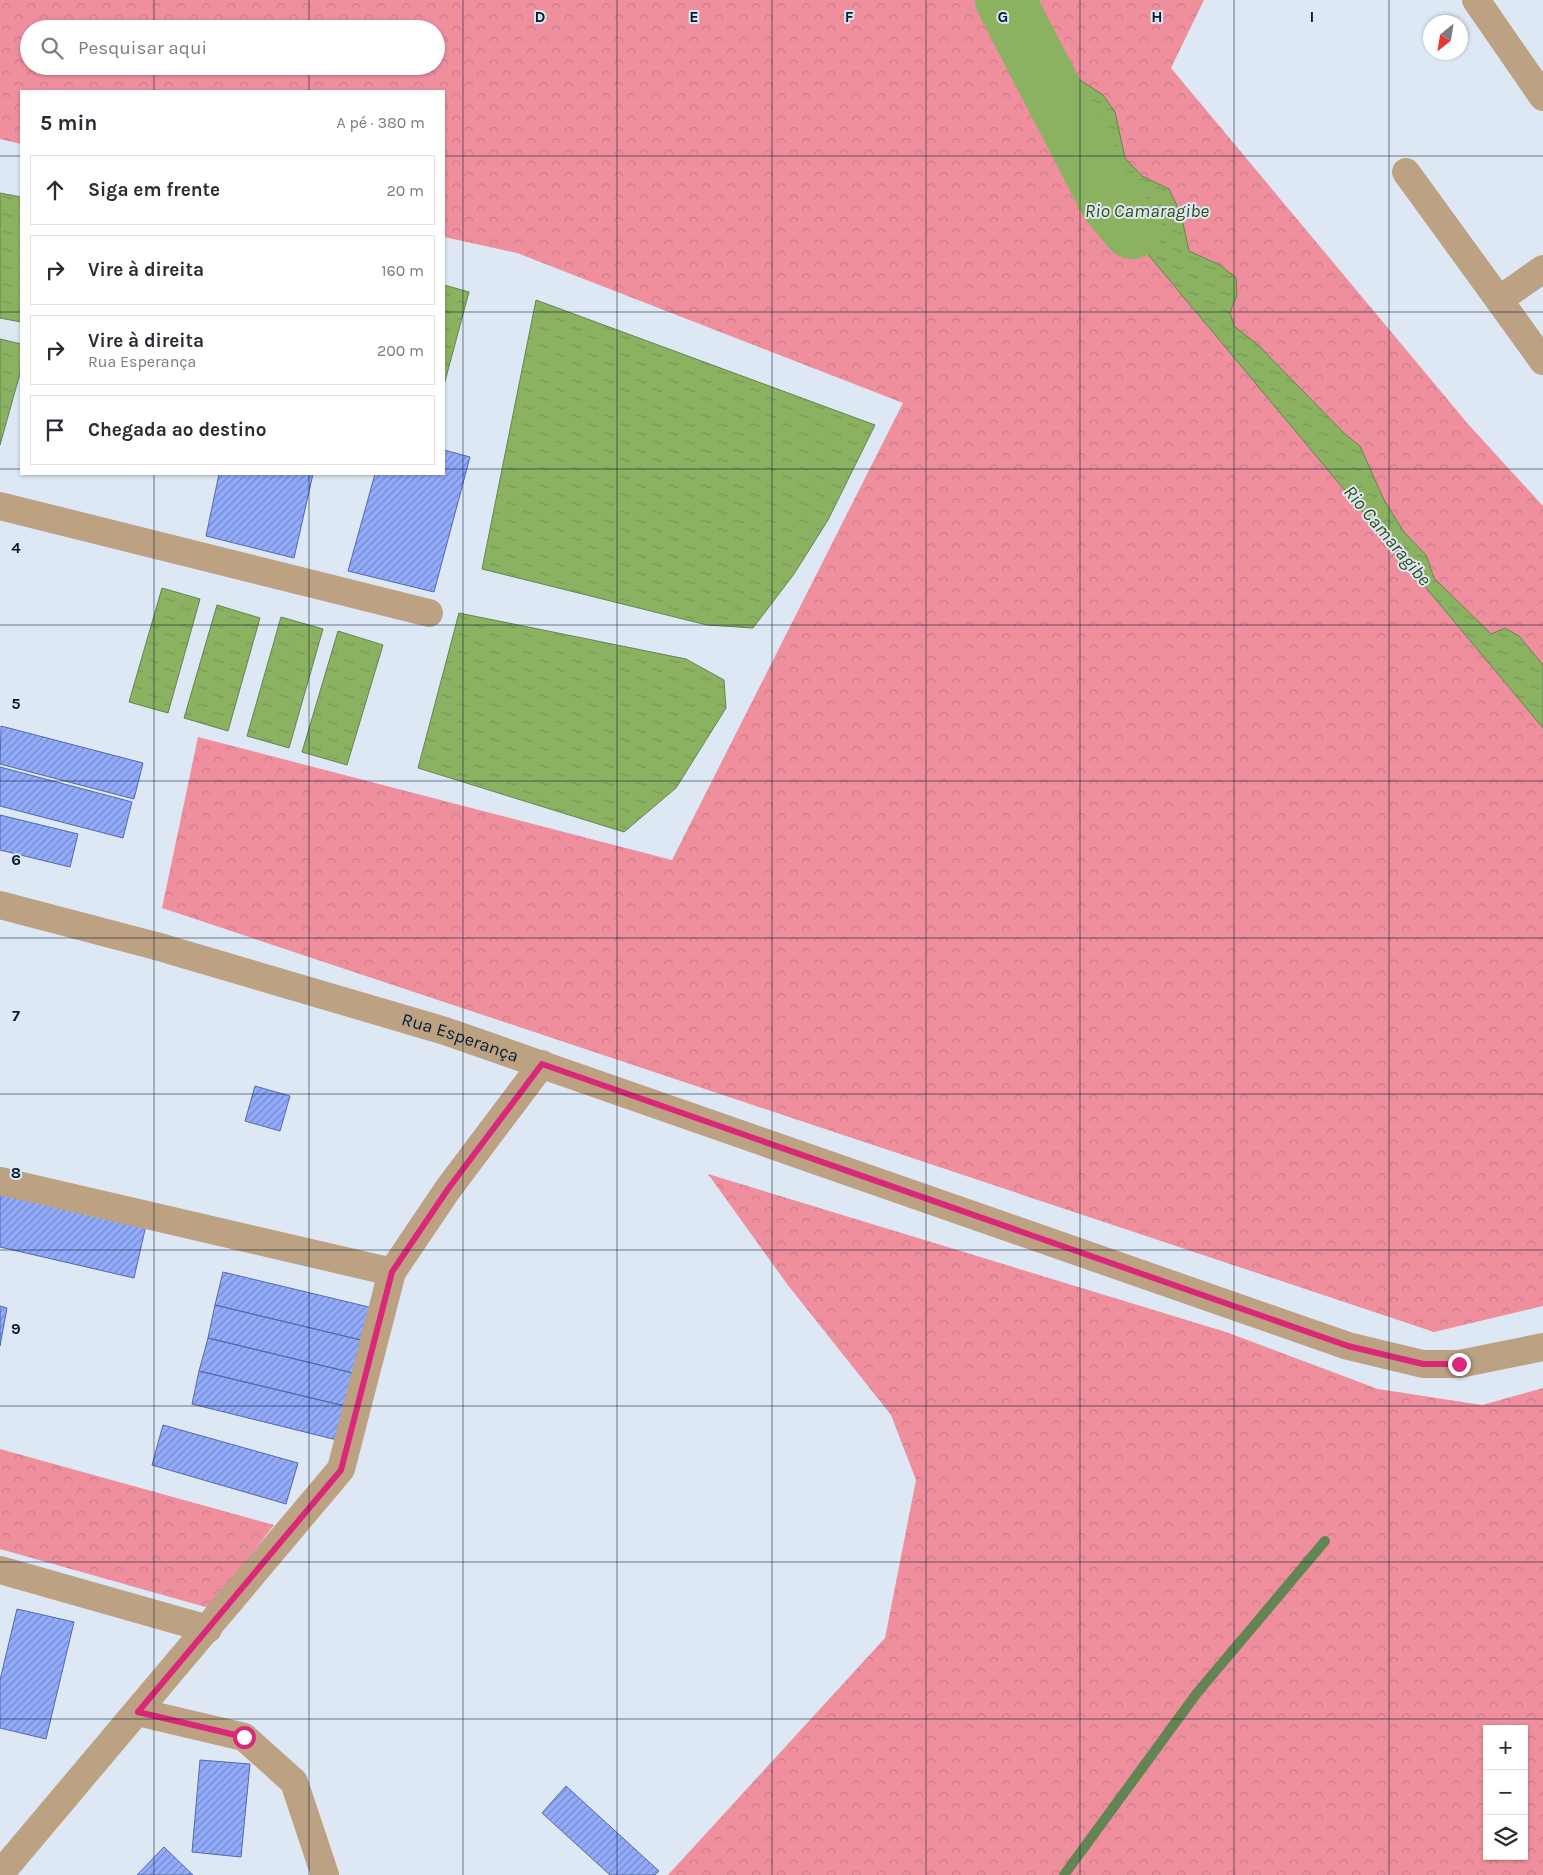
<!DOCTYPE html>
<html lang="pt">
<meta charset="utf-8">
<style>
:root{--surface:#fff;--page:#f2f2f3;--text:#2b2b33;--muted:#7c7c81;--line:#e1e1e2}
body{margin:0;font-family:Karla,sans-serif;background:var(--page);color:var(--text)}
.controls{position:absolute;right:15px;bottom:15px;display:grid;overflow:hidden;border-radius:0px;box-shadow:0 1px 4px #0004}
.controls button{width:45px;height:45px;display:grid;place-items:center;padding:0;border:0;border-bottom:1px solid var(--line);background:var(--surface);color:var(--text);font:25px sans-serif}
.compass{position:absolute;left:1423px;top:15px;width:45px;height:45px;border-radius:50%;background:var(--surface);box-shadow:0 1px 4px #0004;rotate:210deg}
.stop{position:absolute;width:15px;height:15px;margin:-11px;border:4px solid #db2777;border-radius:50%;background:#fff}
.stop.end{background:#db2777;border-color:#fff;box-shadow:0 1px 5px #0008}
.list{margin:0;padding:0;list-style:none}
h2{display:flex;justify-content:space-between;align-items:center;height:65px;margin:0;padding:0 20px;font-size:21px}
h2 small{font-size:16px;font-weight:400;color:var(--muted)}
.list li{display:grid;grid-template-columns:32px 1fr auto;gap:15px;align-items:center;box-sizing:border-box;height:70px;margin:0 10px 10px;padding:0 10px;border:1px solid var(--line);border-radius:0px}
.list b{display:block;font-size:19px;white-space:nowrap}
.list p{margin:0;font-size:16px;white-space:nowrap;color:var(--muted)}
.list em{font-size:16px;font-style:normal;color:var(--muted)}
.icon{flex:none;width:28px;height:28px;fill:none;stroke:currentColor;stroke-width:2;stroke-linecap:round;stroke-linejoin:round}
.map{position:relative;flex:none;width:1543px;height:1875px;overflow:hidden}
.search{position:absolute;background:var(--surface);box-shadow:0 1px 4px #0004;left:20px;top:20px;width:425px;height:55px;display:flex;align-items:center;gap:12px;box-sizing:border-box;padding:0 18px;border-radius:28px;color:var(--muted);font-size:19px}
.panel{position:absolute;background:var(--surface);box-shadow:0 1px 4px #0004;left:20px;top:90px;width:425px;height:385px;border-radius:0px}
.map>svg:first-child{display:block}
.forest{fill:url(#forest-crowns);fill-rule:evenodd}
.water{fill:url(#water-ripples);stroke:#638553}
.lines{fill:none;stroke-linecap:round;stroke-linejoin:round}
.stream{stroke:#638553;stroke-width:10}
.river{stroke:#8bb261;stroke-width:60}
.building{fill:url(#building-hatch);stroke:#5568a9}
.minor{stroke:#bca183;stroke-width:28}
.route{stroke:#db2777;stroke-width:6}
.grid{fill:none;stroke:#051c32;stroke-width:1;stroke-opacity:0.55}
.labels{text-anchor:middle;stroke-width:4;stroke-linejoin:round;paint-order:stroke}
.street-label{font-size:18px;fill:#051c32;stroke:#dde8f4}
.water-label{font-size:19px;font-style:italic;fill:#314a10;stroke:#dde8f4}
.grid-label{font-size:16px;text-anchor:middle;font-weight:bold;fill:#051c32;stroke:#dde8f4;stroke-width:4;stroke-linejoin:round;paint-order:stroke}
</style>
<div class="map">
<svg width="1543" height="1875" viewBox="0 0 1543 1875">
<defs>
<pattern id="forest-crowns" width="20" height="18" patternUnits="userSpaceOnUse" patternTransform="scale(1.25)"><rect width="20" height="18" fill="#ef8f9e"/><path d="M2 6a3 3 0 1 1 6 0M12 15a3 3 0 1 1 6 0" fill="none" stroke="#cb7b89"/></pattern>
<pattern id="water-ripples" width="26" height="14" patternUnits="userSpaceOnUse" patternTransform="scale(1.25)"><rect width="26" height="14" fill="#8bb261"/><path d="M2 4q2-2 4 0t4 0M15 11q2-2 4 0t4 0" fill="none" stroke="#769855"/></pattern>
<pattern id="building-hatch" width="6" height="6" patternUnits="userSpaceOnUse" patternTransform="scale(1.25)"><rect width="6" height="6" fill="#92abfa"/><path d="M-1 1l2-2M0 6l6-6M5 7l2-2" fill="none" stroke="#758acb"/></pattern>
</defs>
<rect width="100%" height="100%" fill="#dde8f4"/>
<!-- forest -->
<path class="forest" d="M 0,0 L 1204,0 L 1171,68 L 1468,424 L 1543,506 L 1543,1306 L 1434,1332 L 162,908 L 198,737 L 672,860 L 903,403 L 517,253 L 444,237 L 444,91 L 21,91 L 21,144 L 0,139 ZM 29,29 L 436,29 L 436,66 L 29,66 Z
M 708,1174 L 1226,1332 L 1378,1389 L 1482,1405 L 1543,1388 L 1543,1875 L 668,1875 L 885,1638 L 916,1480 L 891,1415 L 787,1284 ZM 1487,1729 L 1524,1729 L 1524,1856 L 1487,1856 Z
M 0,1449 L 274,1525 L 209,1608 L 0,1549 Z"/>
<!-- water -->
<path class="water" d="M 995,0 L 1023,0 L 1035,40 L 1074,76 L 1103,95 L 1115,112 L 1125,158 L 1142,176 L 1169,189 L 1181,214 L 1189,251 L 1220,265 L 1236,278 L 1237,295 L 1230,313 L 1234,326 L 1258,345 L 1345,434 L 1360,446 L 1384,500 L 1404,532 L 1426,555 L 1434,578 L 1491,634 L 1505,628 L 1519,636 L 1543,665 L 1543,728 L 1096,192 L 1084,171 L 1097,122 C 1077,80 1057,87 1025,62 C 1009,49 1002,19 995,0 Z
M 0,193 L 21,197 L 21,322 L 0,318 Z
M 444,285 L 469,292 L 444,385 Z
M 536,300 L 875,425 L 828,520 L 794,574 L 753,628 L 707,625 L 482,569 Z
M 0,339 L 21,344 L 21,370 L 0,445 Z
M 162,588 L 200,599 L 168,713 L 129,702 Z
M 217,605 L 260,618 L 228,731 L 184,718 Z
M 459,613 L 686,659 L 724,680 L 726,708 L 676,788 L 624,832 L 418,768 Z
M 281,617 L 323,629 L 289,748 L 247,736 Z
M 338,631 L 383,645 L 347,765 L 302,752 Z"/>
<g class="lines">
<!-- stream -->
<path class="stream" d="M 1064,1875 L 1197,1693 L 1325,1541"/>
<!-- river -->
<path class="river" d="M 1005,0 L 1109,201 L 1132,229"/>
</g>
<!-- building -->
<path class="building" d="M 444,450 L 470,457 L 434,592 L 348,571 L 375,474 L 444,474 Z
M 219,474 L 313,474 L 294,558 L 206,536 Z
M 1,726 L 143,763 L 134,799 L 0,764 Z
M 0,767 L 132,802 L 123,838 L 0,806 Z
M 0,815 L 78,834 L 70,867 L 0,850 Z
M 255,1086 L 290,1096 L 280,1131 L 245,1121 Z
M 0,1190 L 146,1225 L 134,1278 L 0,1247 Z
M 223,1272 L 373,1308 L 365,1341 L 215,1305 Z
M 215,1305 L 365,1341 L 357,1374 L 208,1338 Z
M 0,1306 L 7,1308 L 0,1346 Z
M 208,1338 L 357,1374 L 349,1407 L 199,1371 Z
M 199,1371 L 349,1407 L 341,1441 L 192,1404 Z
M 163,1425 L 298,1463 L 286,1504 L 152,1465 Z
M 17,1609 L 74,1622 L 46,1739 L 0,1728 L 0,1680 Z
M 200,1760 L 250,1764 L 241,1857 L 192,1852 Z
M 566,1786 L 659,1871 L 655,1875 L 610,1875 L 542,1813 Z
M 164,1847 L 193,1875 L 137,1875 Z"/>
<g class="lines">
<!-- minor -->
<g class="minor">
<path d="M 1476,0 L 1543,97"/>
<path d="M 1406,172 L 1499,300"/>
<path d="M 1543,269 L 1499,300 L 1543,361"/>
<path d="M 0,506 L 429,613"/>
<path id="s1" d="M 0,905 L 156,946 L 445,1031 L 1348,1346 L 1423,1364 L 1459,1364 L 1543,1347"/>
<path d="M 0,1181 L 392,1272 L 448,1189 L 542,1064"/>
<path d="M 0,1570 L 208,1629"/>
<path d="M 138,1712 L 244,1737 L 294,1782 L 325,1875"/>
<path d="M 0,1874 L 341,1469 L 392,1272"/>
</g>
</g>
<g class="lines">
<!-- route -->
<path class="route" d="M 244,1737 L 138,1712 L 341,1470 L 392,1272 L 448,1189 L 542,1064 L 1348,1346 L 1423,1364 L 1459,1364"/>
</g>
<!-- grid -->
<path class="grid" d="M 154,0 L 154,29M 309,0 L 309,29M 463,0 L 463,1875M 617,0 L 617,1875M 772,0 L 772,1875M 926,0 L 926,1875M 1080,0 L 1080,1875M 1234,0 L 1234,1875M 1389,0 L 1389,1875M 154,66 L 154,91M 309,66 L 309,91M 0,156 L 21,156M 444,156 L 1543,156M 0,312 L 21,312M 444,312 L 1543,312M 0,469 L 21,469M 444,469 L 1543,469M 154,474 L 154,1875M 309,474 L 309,1875M 0,625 L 1543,625M 0,781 L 1543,781M 0,938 L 1543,938M 0,1094 L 1543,1094M 0,1250 L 1543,1250M 0,1406 L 1543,1406M 0,1562 L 1543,1562M 0,1719 L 1543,1719"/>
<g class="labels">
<!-- street labels -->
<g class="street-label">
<text dy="6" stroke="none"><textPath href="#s1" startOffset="479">Rua Esperança</textPath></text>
</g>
<!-- water labels -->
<g class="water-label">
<text x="1147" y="217">Rio Camaragibe</text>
<text transform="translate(1388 535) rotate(50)" y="7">Rio Camaragibe</text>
</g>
</g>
<g class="grid-label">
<text x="540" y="22">D</text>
<text x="694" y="22">E</text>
<text x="849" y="22">F</text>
<text x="1003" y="22">G</text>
<text x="1157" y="22">H</text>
<text x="1312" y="22">I</text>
<text x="16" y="553">4</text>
<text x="16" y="709">5</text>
<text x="16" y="865">6</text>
<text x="16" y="1021">7</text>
<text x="16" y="1178">8</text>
<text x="16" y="1334">9</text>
</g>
</svg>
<div class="controls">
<button>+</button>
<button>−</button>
<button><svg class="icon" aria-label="layers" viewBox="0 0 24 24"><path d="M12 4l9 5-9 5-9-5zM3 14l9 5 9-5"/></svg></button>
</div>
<svg class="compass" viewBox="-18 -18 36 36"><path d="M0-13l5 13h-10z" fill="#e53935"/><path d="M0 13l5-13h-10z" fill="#7c7c81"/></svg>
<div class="stop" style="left:244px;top:1737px"></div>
<div class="stop end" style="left:1459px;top:1364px"></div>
<div class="search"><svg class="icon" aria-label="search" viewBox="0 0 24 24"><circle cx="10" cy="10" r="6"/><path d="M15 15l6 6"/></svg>Pesquisar aqui</div>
<section class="panel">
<h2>5 min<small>A pé · 380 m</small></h2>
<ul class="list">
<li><svg class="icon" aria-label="ahead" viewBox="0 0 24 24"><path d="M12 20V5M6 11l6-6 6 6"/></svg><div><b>Siga em frente</b></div><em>20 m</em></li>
<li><svg class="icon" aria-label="right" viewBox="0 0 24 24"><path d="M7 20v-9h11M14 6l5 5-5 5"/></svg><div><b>Vire à direita</b></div><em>160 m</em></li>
<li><svg class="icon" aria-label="right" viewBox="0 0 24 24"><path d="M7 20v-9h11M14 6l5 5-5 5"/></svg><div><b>Vire à direita</b><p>Rua Esperança</p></div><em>200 m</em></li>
<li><svg class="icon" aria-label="arrive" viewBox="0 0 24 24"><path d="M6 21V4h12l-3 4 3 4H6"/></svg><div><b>Chegada ao destino</b></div></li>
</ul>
</section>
</div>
